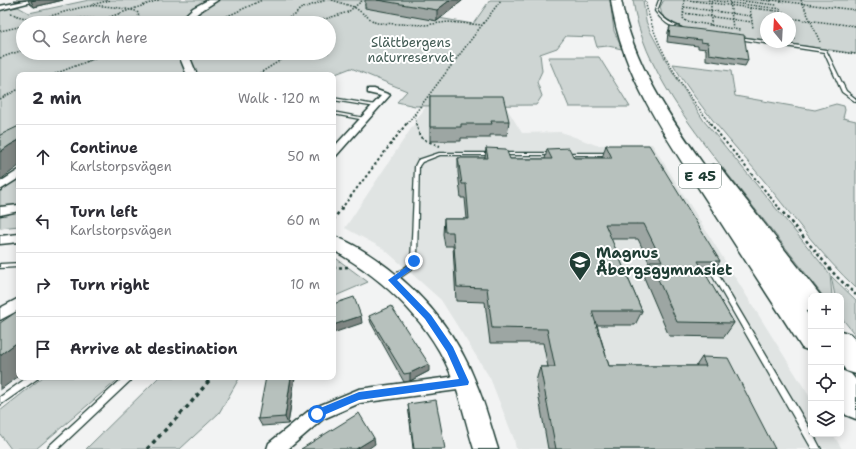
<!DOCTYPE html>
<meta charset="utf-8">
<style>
:root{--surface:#fff;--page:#f2f2f3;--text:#2b2b33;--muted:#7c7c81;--line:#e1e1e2}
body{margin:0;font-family:"Shantell Sans",sans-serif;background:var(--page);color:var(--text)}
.controls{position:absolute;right:12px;bottom:12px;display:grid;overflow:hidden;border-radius:8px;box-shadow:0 2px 10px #0003}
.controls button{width:36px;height:36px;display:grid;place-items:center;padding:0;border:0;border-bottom:1px solid var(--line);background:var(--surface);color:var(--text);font:20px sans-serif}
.compass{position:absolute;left:760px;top:12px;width:36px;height:36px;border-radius:50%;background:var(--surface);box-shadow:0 2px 10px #0003;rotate:342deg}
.stop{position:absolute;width:12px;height:12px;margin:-9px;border:3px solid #1a73e8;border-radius:50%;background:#fff}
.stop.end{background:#1a73e8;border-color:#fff;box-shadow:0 1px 4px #0008}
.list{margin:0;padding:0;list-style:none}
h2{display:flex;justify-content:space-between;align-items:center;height:52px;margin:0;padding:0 16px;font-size:17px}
h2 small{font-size:13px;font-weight:400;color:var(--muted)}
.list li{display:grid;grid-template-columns:26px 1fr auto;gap:12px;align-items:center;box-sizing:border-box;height:64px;padding:0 16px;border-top:1px solid var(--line)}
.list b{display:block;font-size:15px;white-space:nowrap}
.list p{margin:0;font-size:13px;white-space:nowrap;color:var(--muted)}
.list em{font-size:13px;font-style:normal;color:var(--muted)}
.icon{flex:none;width:22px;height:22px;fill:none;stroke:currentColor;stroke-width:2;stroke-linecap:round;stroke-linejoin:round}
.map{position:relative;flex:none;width:856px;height:449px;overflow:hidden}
.search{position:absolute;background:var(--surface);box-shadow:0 2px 10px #0003;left:16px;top:16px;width:320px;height:44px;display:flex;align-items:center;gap:10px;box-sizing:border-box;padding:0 14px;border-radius:22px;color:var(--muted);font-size:15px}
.panel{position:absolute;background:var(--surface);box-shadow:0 2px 10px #0003;left:16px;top:72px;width:320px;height:308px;border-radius:8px}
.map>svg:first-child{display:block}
.built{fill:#e0e4e3}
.green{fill:#ced5d3;stroke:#768984;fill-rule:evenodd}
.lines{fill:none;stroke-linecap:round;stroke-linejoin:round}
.lane-casing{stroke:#1f3d34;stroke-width:2.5}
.street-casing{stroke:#1f3d34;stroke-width:3}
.secondary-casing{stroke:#1f3d34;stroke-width:3}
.highway-casing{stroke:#1f3d34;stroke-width:3}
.path-far3{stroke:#1f3d34;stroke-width:1.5;stroke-dasharray:1.5 1.5;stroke-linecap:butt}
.path-far2{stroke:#1f3d34;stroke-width:2;stroke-dasharray:2.5 2.5;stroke-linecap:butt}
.path-far1{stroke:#1f3d34;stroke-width:2.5;stroke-dasharray:3 3;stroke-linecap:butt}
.path{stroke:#1f3d34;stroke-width:3.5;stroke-dasharray:4 4;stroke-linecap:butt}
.lane{fill:#fff;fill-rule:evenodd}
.street{fill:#fff;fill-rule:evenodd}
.secondary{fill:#fff;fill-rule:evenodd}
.highway{fill:#fff;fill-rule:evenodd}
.wall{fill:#9da6a3;stroke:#1f3d34}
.shaded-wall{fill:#808784;stroke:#1f3d34}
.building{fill:#b7c1bd;stroke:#1f3d34}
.route{fill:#1a73e8}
.labels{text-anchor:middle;stroke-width:4;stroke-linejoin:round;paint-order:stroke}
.far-park-label{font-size:13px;fill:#425b54;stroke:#fff}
.shield{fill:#fff;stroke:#627771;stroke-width:1}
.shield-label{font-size:14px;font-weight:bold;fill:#1f3d34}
.poi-label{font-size:15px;font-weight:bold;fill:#1f3d34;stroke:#fff;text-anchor:start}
</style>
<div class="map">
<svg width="856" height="449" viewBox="0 0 856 449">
<rect width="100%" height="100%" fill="#f2f3f3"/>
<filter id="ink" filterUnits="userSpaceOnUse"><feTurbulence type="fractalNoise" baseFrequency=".025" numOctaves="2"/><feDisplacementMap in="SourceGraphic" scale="8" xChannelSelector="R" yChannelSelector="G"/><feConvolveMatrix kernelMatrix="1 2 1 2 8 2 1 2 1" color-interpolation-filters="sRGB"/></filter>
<g filter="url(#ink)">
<!-- built -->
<path class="built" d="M 426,106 L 506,107 L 522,133 L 561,132 L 596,145 L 652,144 L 811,399 L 811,434 L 833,434 L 842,449 L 516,449 L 514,439 L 490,378 L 441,300 L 384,249 L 345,228 Z"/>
<!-- green -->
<path class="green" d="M 89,0 L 371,0 L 364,5 L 473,24 L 490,0 L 610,0 L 614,31 L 622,49 L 608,46 L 597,47 L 594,37 L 566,36 L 557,48 L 540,54 L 542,71 L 537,82 L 542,96 L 536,105 L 415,106 L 397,102 L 407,91 L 351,68 L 333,75 L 19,75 L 19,140 L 0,151 L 0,10 L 18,7 L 29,13 ZM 23,23 L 329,23 L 329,53 L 23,53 Z
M 633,0 L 643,0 L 646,21 L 650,31 L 669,66 L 704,121 L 830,274 L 832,296 L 823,296 C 795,259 766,223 737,186 C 696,133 642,69 633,0 Z
M 664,0 L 856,0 L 856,54 L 780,42 L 790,42 L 790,18 L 766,18 L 766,40 L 686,29 L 670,22 L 662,15 L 660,7 Z
M 548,57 L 599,57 L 630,107 L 569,107 Z
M 673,64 L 731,71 L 735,96 L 815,110 L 836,104 L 844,106 L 845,110 L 843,118 L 856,121 L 856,288 C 822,256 794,218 765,182 C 733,143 698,107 673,64 Z
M 19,177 L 19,204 L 3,207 L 0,205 L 0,192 Z
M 19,210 L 19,226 L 0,228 L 0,214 Z
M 333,256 L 368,282 L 333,297 Z
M 831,276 L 856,300 L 856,336 L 841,317 L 841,296 L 835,296 Z
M 43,377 L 121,377 L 36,449 L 11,449 L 0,434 L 0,411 Z
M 159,377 L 240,377 L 219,413 L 180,449 L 86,449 Z"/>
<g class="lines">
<!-- lane casing -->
<g class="lane-casing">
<path id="lane" d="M 659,0 L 661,0 L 657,11 C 664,20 672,24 682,28 L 682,30 C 671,28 661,20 655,11 Z
M 739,37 L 766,41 L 766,42 L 774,42 L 826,50 L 846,91 L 856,99 L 856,102 L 842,92 L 824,52 L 738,39 L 737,38 Z
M 333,98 L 376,105 L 378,106 L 376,107 L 333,100 Z
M 333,112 L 365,118 L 367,119 L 365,120 L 333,114 Z
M 439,153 L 492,153 L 494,154 L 492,155 L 440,155 L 422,162 L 419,166 L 417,261 L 411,270 L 395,281 L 391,281 L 390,279 L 391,277 L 407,266 L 411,261 L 415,166 L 418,160 Z
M 499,153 L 552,153 L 554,154 L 552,155 L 501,155 L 499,154 Z
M 563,153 L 610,153 L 612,154 L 610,155 L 565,155 L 563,154 Z
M 19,263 L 19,267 L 0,268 L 0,264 Z
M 708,264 L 712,264 L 811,431 L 811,434 L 813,434 L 821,449 L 812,449 L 708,268 L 707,266 Z
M 28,377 L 38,377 L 37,379 L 0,405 L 0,397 Z
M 124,377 L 133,377 L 132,379 L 58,449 L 48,449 L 49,446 Z"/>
</g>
<!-- street casing -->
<g class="street-casing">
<path id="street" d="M 29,0 L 39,0 L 0,10 L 0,6 Z
M 368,89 L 374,89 L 390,95 L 336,156 L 333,157 L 333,148 L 381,96 L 368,93 Z
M 19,170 L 19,178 L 0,190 L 0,182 Z
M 19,205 L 19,211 L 0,215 L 0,207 Z
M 19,234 L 19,242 L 0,244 L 0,236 Z
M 19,298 L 19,310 L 0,320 L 0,308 Z
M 465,375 L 470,377 L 472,382 L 470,387 L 465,389 L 360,403 L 323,419 L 288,449 L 267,449 L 269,443 L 311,409 L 359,389 Z"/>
</g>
<!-- secondary casing -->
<g class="secondary-casing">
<path id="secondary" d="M 208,0 L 218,0 L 199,12 L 186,23 L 177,23 L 193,8 Z
M 178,53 L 188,53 L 197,75 L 187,75 Z
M 333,236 C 352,242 372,256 388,268 C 427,298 458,336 476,383 C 485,404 491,427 498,449 L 474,449 C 467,427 462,403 454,382 C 432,324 386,280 333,250 Z"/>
</g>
<!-- highway casing -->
<g class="highway-casing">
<path id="highway" d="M 611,0 L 621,0 C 633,64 669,116 706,168 L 713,165 L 720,167 L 820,295 L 811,296 L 811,312 L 805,310 L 811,319 L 811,351 L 802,348 C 770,298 737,248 705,198 C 666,136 621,75 611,0 Z
M 841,331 L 850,334 L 856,341 L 856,374 L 846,371 L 841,363 Z
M 841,370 L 851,374 L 856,380 L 856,419 L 846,415 L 841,408 Z"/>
</g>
<!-- path-far3 -->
<path class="path-far3" d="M 332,0 L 354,7 L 376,23 L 425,25 L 448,22 L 482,25
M 645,0 C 655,48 681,86 711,124
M 684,0 L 683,18 L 686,21 L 740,30
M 687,0 L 785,12
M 708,0 L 782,9
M 730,0 L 733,29
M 733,0 L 777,5
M 761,0 L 772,1
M 771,0 L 856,10
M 801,0 L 820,42
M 711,3 L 711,26
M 91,5 L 111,0
M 684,7 L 751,16
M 750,8 L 753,28
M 11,13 C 37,27 63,9 90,6 C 105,5 121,8 136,11 L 138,13 L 140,23
M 683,13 L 752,22
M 788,18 L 856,26
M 36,23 L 83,18 L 101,19
M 92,23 L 159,0
M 204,23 L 230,15
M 227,23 L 229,22 L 230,15 L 262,0
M 278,23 L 295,15 L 300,9 L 326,0
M 312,23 L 348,12 L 363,0
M 790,24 L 795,40
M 0,31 L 23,26
M 833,51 L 856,54
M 0,58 L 23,50
M 52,75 L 109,53
M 257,75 L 292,53
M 0,99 L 19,89
M 415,114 L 416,124
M 407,124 L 501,0"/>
<!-- path-far2 -->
<path class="path-far2" d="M 416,123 L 420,137 L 427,141 L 440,146
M 710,123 L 780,209
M 341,209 L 407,123"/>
<!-- path-far1 -->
<path class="path-far1" d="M 779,208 L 836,276 L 856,295
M 333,220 L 342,208
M 333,268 L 348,267"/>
<!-- path -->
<path class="path" d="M 147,449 L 189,405 L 212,377"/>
<!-- lane -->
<use href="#lane" class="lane"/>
<!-- street -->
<use href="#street" class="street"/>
<!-- secondary -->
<use href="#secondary" class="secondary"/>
<!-- highway -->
<use href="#highway" class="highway"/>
</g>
<!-- wall -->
<path class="wall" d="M 28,0 L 63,0 L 34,7 L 30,4 Z
M 365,0 L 463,0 L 437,21 L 365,8 Z
M 670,26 L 748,60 L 745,66 L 706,60 L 706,49 L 698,48 L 698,46 L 667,42 L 668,32 Z
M 430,96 L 509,121 L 507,135 L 490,135 L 490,138 L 461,138 L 461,141 L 430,141 Z
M 606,145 L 720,261 L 711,276 L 706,276 L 734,323 L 724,337 L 669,336 L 643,275 L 649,262 L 638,239 L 611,239 L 642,311 L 635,325 L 597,325 L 609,366 L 696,366 L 702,357 L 775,449 L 548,449 L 536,381 L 540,367 L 548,367 L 543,343 L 490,343 L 485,302 L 456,301 L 453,246 L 445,246 L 443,234 L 444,219 L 467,219 L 465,198 L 461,198 L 458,172 L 458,158 L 485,158 L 486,148 L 510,159 L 545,159 L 547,149 L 574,158 L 602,158 Z
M 369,316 L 429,371 L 410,381 L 404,382 L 371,323 Z
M 295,377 L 288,424 L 262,426 L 258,419 Z
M 408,404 L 445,449 L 413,449 Z"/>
<!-- shaded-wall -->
<path class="shaded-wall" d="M 14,0 L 26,0 L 15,1 Z
M 36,0 L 63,0 L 34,7 L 31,1 Z
M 450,0 L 463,0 L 437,21 L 437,10 Z
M 19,140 L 19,166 L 0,180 L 0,152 L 10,145 Z
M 361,316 L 362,323 L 333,333 L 333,325 Z
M 19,341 L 19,376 L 0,390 L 0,355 Z
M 429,364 L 429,371 L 410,381 L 410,373 Z
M 291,377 L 295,377 L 288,424 L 285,417 Z
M 374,438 L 375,444 L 368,449 L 356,449 Z"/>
<!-- building -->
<path class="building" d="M 377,0 L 450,0 L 437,10 Z
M 670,26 L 744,35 L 748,60 L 709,54 L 708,43 L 701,42 L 701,40 L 669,36 Z
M 430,96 L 503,96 L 509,121 L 491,121 L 492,124 L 461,124 L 461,127 L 430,127 Z
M 19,126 L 19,140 L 10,145 L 0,152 L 0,135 Z
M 606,145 L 649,145 L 720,261 L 698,261 L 734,323 L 677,322 L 650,261 L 662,261 L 644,224 L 605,224 L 642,311 L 592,311 L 609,366 L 706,366 L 702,357 L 728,358 L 775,449 L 556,449 L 540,367 L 555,367 L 547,329 L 492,328 L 487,288 L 457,287 L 453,232 L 445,232 L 444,219 L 469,219 L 466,184 L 462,184 L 458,158 L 488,158 L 486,148 L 506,149 L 510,159 L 552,159 L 547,149 L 569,148 L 574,158 L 612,158 Z
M 354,297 L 361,316 L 333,325 L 333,304 Z
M 391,306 L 429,364 L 410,373 L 404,374 L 369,316 Z
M 19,310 L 19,341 L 0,355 L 0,323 Z
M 266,377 L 291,377 L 285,417 L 258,419 Z
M 436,400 L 445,449 L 414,449 L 408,404 Z
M 359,413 L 374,438 L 356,449 L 301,449 Z"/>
</g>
<!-- route -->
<path class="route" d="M 414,258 L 418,261 L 411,270 L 397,280 L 431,315 L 453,347 L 469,382 L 468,385 L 359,400 L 317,418 L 313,417 L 312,414 L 313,411 L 359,392 L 459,379 L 447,352 L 425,319 L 388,280 L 406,267 L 412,259 Z"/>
<!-- icons -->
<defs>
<g id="school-pin" transform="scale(1.15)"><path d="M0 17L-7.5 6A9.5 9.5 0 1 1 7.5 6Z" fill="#1f3d34" stroke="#fff"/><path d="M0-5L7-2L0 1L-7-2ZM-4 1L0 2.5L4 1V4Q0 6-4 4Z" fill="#fff"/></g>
</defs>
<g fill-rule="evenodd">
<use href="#school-pin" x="580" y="262"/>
</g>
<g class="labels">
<!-- far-park labels -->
<g class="far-park-label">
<text x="411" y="47">Slättbergens<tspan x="411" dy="15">naturreservat</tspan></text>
</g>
<!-- shield labels -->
<rect class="shield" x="679" y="164" width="42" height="24" rx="3"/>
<g class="shield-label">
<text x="700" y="181">E 45</text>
</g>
<!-- poi labels -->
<g class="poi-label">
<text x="596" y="258">Magnus<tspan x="596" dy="17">Åbergsgymnasiet</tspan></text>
</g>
</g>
</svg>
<div class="controls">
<button>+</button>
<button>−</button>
<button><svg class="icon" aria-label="locate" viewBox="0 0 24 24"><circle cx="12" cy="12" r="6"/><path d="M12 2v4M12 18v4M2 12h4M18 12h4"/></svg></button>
<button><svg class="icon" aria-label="layers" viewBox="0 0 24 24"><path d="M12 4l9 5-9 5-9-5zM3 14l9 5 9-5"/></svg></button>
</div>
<svg class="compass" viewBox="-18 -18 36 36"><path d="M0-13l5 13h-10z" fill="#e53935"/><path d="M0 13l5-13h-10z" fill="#7c7c81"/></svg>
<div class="stop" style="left:317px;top:414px"></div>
<div class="stop end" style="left:414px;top:261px"></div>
<div class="search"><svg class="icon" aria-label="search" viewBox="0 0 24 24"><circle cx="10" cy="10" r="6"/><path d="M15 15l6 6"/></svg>Search here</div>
<section class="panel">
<h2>2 min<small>Walk · 120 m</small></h2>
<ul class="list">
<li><svg class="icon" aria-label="ahead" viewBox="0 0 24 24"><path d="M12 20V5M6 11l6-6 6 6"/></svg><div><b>Continue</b><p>Karlstorpsvägen</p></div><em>50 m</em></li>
<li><svg class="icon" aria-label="left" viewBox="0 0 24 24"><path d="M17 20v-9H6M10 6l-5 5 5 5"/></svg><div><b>Turn left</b><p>Karlstorpsvägen</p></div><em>60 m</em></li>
<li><svg class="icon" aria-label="right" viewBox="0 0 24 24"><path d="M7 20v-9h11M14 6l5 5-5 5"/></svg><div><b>Turn right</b></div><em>10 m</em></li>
<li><svg class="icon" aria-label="arrive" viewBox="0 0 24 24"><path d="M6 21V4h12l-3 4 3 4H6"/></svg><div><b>Arrive at destination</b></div></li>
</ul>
</section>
</div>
